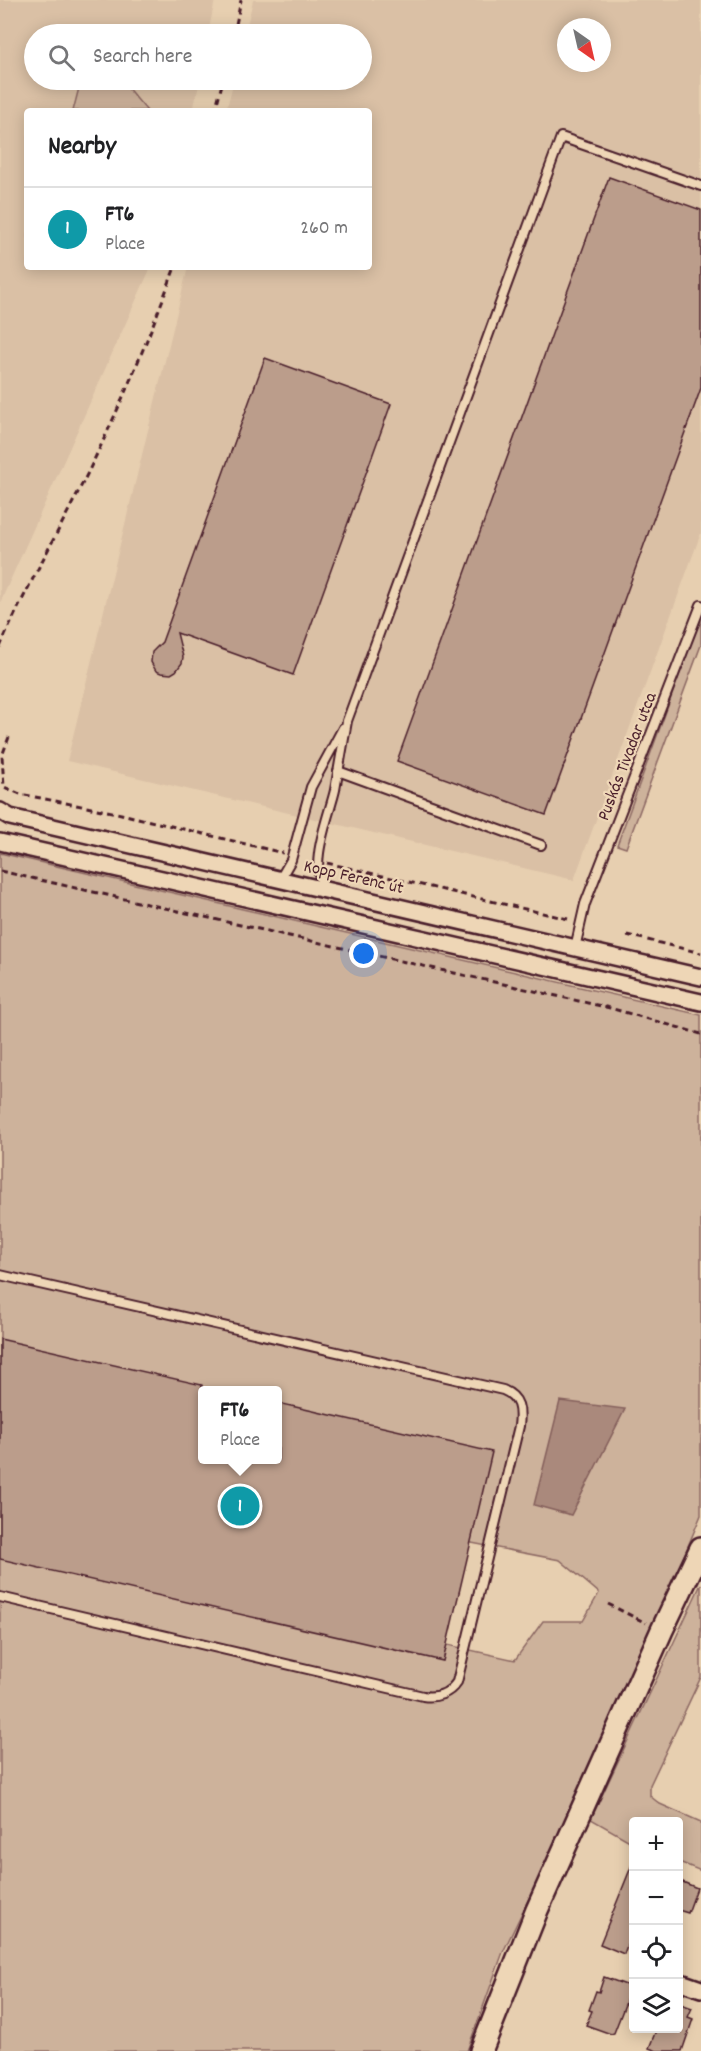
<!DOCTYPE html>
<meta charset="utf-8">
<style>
:root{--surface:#fff;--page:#f6f6f6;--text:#202124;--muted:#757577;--line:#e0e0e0;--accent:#2563eb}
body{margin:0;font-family:Dekko,sans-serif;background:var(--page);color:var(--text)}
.controls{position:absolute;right:18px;bottom:18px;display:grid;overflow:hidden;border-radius:6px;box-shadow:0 3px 15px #0003}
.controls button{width:54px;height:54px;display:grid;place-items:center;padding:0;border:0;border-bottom:2px solid var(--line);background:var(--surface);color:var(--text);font:30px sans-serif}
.compass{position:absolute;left:557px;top:18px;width:54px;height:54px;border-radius:50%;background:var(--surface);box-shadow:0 3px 15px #0003;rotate:146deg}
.you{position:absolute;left:364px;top:954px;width:21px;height:21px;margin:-15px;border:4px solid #fff;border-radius:50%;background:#1a73e8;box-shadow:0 0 0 9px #1a73e833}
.badge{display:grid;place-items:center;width:39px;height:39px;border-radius:50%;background:var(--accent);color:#fff;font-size:20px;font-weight:700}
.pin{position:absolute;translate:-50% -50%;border:3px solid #fff;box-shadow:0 2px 6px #0006}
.popup{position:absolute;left:198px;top:1386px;width:84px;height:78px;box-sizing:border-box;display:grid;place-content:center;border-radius:6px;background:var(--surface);filter:drop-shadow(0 2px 4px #0005);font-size:20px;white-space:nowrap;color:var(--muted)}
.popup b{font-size:22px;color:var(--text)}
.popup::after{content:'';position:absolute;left:50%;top:100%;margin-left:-12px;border:12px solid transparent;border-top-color:var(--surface)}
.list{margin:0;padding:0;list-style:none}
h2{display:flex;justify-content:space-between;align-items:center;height:78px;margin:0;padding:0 24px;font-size:26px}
h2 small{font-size:20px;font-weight:400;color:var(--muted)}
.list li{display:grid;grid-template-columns:39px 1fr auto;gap:18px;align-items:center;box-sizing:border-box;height:84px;padding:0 24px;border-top:2px solid var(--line)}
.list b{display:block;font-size:22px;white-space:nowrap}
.list p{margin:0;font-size:20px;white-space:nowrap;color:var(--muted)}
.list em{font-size:20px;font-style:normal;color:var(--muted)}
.icon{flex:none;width:33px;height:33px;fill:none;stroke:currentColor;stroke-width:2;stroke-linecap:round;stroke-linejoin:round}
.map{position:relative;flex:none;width:701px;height:2051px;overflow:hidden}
.search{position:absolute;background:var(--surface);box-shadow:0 3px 15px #0003;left:24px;top:24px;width:348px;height:66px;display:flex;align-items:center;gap:15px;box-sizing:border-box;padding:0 21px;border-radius:33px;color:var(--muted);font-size:22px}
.panel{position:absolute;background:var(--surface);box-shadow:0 3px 15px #0003;left:24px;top:108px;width:348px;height:162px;border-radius:6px}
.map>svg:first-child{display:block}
.built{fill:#dac0a5;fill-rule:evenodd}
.green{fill:#cdb29b;stroke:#8c6863;stroke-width:1.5;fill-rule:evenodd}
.water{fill:#aa897b;stroke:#845f5b;stroke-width:1.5}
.building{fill:#bb9d8b;stroke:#4a1f2b;stroke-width:1.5}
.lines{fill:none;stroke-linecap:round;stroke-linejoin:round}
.lane-casing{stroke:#4a1f2b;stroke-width:12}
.street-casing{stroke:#4a1f2b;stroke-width:20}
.secondary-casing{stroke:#4a1f2b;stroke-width:26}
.path{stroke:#4a1f2b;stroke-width:3;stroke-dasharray:6 4.5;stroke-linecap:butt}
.lane{stroke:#eed6b6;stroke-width:8}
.street{stroke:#eed6b6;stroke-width:15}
.secondary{stroke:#eed6b6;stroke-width:21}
.labels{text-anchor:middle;stroke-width:4.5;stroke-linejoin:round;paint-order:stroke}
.street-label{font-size:18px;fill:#4a1f2b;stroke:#eed6b6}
</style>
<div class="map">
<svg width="701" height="2051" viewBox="0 0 701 2051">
<rect width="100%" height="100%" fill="#e7cfb0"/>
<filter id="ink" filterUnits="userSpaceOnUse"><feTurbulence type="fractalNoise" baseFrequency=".0167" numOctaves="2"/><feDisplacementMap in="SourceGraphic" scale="12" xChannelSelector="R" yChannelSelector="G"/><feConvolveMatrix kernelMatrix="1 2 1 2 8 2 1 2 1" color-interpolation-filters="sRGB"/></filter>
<g filter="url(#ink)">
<!-- built -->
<path class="built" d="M 0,0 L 215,0 L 208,34 L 34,34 L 34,80 L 200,80 L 193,111 L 27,111 L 27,267 L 151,267 L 0,603 Z
M 253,0 L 701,0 L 701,533 L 574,880 L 67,761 L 188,267 L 369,267 L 369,111 L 226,111 L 234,80 L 362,80 L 362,34 L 245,34 ZM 566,27 L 602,27 L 602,63 L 566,63 Z"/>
<!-- green -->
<path class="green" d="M 81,80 L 121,80 L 147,111 L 73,111 Z
M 701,616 L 701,645 L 626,848 L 617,845 Z
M 0,853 L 701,1015 L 701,1515 L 617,1716 L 503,1952 L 467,2051 L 0,2051 L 0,1511 L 186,1587 L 515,1660 L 543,1621 L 583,1621 L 599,1593 L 560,1560 L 0,1452 ZM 202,1390 L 278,1390 L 278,1460 L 202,1460 Z
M 701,1584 L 701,1677 L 650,1785 L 650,1796 L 660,1804 L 701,1822 L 701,1871 L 679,1862 L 678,1822 L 634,1822 L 633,1843 L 591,1819 Z"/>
<!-- water -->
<path class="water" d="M 560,1401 L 625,1409 L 571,1515 L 534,1505 Z"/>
<!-- building -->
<path class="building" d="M 609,177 L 701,210 L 701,388 L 546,815 L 397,761 Z
M 265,358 L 391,404 L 293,675 L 177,633 L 183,657 L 182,663 L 176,671 L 171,674 L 161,673 L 156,671 L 151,662 L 152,652 L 162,642 Z
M 0,1339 L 202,1385 L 202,1460 L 278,1460 L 278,1403 L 492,1452 L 443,1661 L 0,1559 Z
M 633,1862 L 633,1928 L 624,1954 L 600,1944 Z
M 678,1880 L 697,1888 L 688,1913 L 678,1910 Z
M 604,1977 L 629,1986 L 626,2002 L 614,2033 L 611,2034 L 586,2025 L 592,2011 L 589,2010 L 596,1991 L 599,1992 Z
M 678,2003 L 692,2008 L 688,2017 L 693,2019 L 682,2051 L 657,2051 L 649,2048 L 657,2028 L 678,2028 Z"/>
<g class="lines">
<!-- lane casing -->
<g class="lane-casing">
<path id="lane" d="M 338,771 L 541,845
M 280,879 L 291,860 L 311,787 L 343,728
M 326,888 C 306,870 330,813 335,790 C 339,767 343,744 347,721 L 561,137 L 701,186
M 575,948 L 585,904 L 701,605
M 0,1275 L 503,1390 C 520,1397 521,1410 519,1426 L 457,1682 C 449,1694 436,1698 423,1696 L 0,1597"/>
</g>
<!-- street casing -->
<g class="street-casing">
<path id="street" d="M 0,811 L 10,817 L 701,977
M 0,842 L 701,1002
M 678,1981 L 701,1989"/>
</g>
<!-- secondary casing -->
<g class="secondary-casing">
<path id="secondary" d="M 481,2051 L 537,1910 L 662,1630 L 701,1548"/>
</g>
<!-- path -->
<path class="path" d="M 234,34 L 241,0
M 215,111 L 223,80
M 0,647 C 28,583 64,523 94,460 C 124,398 151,332 175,267
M 9,737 L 2,756 L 4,787 L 20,794 L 117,813 L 283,853
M 327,863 L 568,919
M 0,871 L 610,1008 L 701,1034
M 627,935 L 701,953
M 608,1604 L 646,1623"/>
<!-- lane -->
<use href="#lane" class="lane"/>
<!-- street -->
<use href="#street" class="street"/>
<!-- secondary -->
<use href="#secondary" class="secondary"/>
</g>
</g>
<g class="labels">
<!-- street labels -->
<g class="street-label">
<text transform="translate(626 756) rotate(-69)" y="6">Puskás Tivadar utca</text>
<text transform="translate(354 876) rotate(13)" y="6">Kopp Ferenc út</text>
</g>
</g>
</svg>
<div class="controls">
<button>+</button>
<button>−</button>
<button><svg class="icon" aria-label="locate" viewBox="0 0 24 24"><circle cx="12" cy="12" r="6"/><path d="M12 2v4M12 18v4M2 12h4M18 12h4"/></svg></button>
<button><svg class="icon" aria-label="layers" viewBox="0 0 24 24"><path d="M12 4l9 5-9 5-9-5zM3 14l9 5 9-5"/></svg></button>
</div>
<svg class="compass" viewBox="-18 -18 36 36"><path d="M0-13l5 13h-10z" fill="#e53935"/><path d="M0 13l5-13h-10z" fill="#757577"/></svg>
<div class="you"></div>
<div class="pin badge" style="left:240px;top:1506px;background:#0f9aa8">1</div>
<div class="popup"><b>FT6</b>Place</div>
<div class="search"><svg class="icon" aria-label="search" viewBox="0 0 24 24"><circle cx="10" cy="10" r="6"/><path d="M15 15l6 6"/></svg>Search here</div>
<section class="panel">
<h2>Nearby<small></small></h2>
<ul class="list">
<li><span class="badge" style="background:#0f9aa8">1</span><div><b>FT6</b><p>Place</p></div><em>260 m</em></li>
</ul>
</section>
</div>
